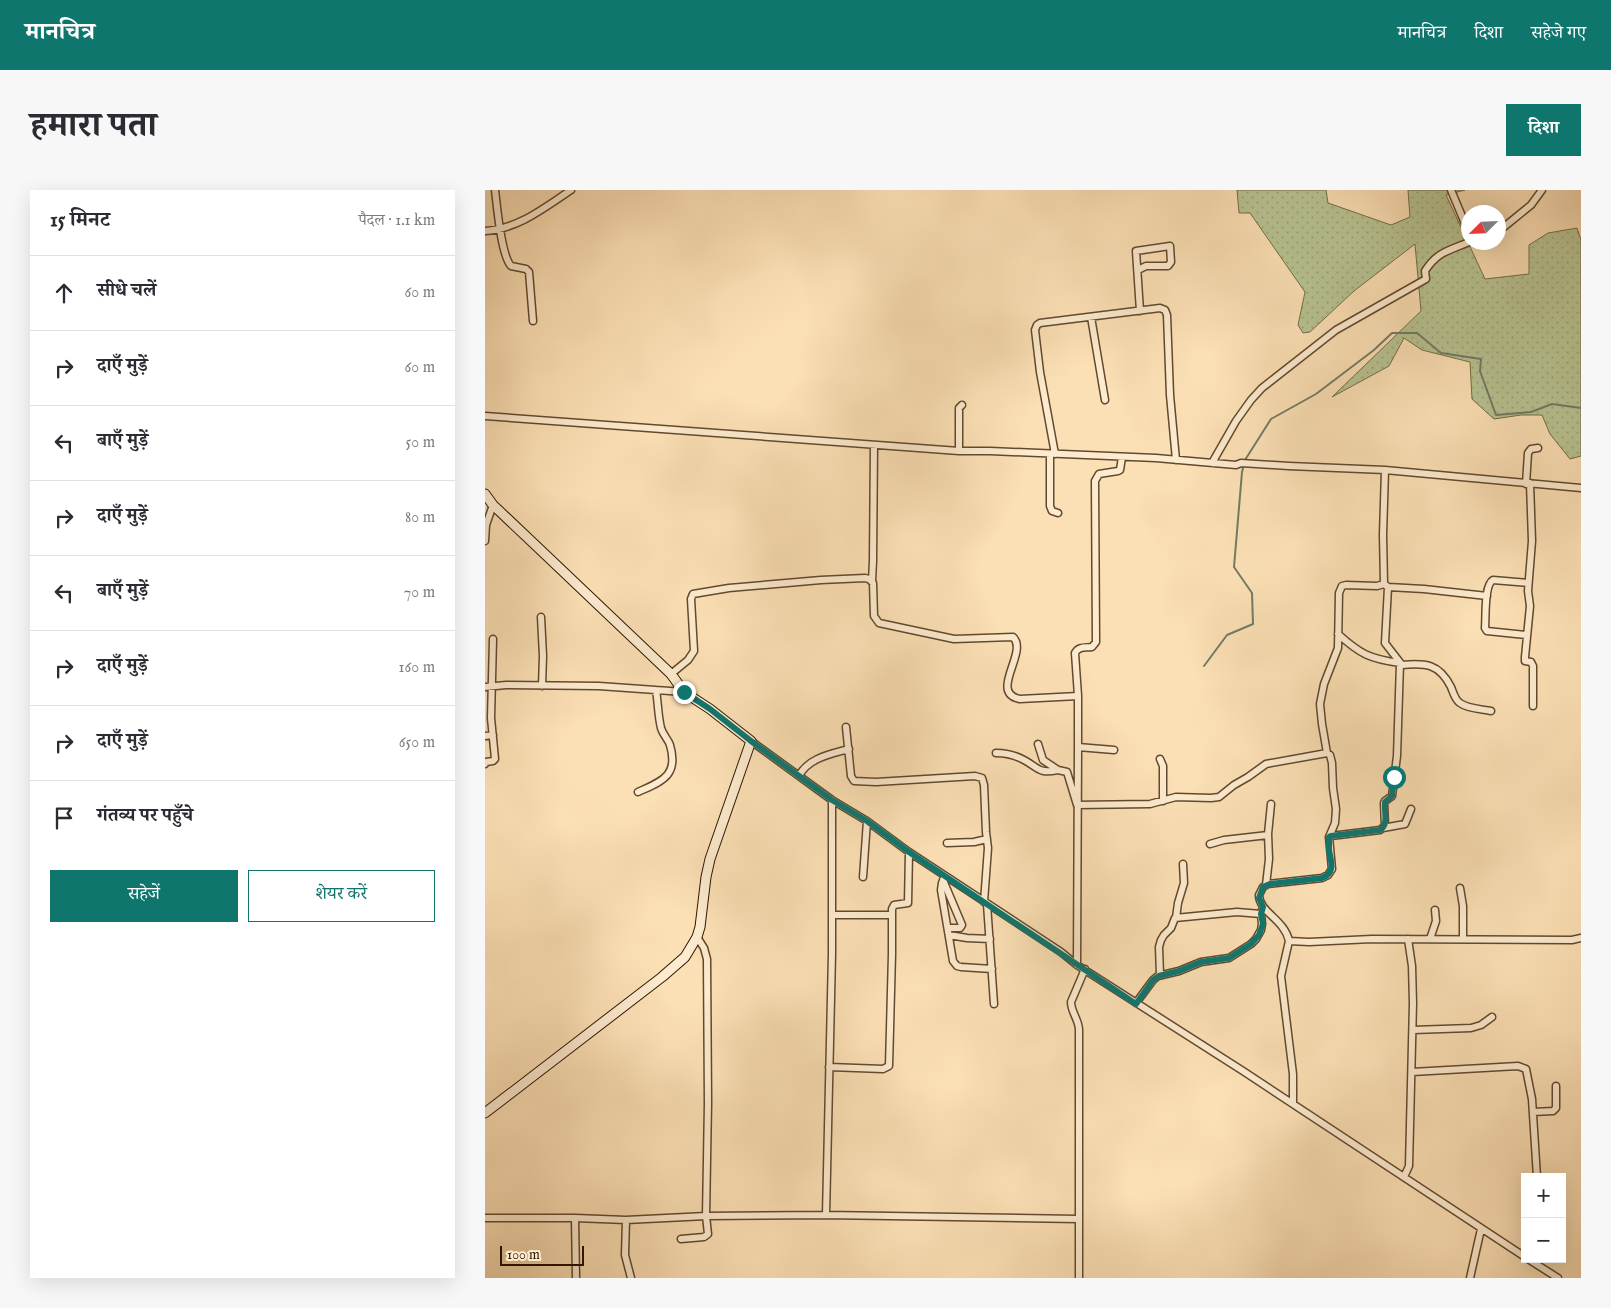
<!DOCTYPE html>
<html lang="hi">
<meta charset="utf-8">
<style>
:root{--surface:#fff;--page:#f7f7f7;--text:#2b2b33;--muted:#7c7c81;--line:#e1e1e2;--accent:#0f766e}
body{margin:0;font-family:"IM FELL English","Noto Serif Devanagari",serif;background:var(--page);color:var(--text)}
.controls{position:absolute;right:15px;bottom:15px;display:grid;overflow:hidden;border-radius:0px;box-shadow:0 5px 20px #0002}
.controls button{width:45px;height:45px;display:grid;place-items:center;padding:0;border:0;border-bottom:1px solid var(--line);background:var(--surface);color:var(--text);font:25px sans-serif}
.compass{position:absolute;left:976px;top:15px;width:45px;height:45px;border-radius:50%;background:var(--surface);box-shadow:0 5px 20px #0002;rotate:246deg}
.scale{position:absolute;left:15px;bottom:12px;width:84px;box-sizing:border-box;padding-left:5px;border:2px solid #2f1700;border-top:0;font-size:14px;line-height:18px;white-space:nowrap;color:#2f1700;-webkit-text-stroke:4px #fdebcf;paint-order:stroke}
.stop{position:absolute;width:15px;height:15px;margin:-11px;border:4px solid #0f766e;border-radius:50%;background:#fff}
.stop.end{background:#0f766e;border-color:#fff;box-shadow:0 1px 5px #0008}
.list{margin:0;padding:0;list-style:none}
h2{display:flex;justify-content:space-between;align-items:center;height:65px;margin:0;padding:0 20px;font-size:21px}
h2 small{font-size:16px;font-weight:400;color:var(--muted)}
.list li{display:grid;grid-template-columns:32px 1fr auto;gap:15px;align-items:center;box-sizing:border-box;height:75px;padding:0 20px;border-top:1px solid var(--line)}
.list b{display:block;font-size:19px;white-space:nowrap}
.list em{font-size:16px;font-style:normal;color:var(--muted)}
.actions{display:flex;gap:10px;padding:15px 20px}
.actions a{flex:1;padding:11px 0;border:1px solid var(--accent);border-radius:0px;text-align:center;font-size:18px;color:var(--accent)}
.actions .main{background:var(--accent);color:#fff}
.icon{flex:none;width:28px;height:28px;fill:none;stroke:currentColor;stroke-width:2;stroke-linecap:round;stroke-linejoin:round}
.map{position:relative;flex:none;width:1096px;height:1088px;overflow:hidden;border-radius:0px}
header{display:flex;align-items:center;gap:30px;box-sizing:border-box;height:70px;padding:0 25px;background:var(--accent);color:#fff}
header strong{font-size:24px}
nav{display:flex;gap:28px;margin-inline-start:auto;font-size:18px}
.intro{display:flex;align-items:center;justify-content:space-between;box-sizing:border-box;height:120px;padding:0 30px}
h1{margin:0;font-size:35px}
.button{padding:12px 22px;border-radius:0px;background:var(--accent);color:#fff;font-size:18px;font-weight:700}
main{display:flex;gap:30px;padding:0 30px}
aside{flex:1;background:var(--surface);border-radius:0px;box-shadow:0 5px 20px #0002}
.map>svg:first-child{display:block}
.grass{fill:url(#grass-dots);stroke:#746d49}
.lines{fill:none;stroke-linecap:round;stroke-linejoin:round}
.stream{stroke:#737b66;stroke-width:2}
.street-casing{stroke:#62492d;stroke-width:9}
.secondary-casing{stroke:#2f1700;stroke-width:11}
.street{stroke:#fdebcf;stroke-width:6}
.secondary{stroke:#fdebcf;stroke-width:9}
.route{stroke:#0f766e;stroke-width:6}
</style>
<header>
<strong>मानचित्र</strong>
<nav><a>मानचित्र</a><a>दिशा</a><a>सहेजे गए</a></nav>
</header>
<div class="intro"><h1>हमारा पता</h1><a class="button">दिशा</a></div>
<main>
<aside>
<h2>15 मिनट<small>पैदल · 1.1 km</small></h2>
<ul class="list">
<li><svg class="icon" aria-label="ahead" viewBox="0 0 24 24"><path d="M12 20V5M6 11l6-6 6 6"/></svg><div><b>सीधे चलें</b></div><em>60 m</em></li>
<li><svg class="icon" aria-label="right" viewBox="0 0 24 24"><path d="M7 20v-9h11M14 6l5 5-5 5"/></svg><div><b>दाएँ मुड़ें</b></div><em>60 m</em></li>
<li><svg class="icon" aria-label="left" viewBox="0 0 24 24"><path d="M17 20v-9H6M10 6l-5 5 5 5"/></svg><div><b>बाएँ मुड़ें</b></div><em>50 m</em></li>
<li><svg class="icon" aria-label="right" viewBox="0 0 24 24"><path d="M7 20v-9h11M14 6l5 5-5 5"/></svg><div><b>दाएँ मुड़ें</b></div><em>80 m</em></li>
<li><svg class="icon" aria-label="left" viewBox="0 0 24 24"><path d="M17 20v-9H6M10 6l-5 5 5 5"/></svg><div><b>बाएँ मुड़ें</b></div><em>70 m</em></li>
<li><svg class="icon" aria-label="right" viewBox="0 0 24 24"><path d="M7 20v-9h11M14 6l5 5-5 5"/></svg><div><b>दाएँ मुड़ें</b></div><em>160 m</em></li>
<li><svg class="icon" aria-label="right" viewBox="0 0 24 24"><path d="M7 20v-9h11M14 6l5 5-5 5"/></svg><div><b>दाएँ मुड़ें</b></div><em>650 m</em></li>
<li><svg class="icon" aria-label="arrive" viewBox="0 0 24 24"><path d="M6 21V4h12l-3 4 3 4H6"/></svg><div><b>गंतव्य पर पहुँचे</b></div></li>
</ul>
<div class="actions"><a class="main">सहेजें</a><a>शेयर करें</a></div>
</aside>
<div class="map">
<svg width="1096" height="1088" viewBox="0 0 1096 1088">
<defs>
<pattern id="grass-dots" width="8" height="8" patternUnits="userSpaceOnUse" patternTransform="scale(1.25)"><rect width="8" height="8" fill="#b8c392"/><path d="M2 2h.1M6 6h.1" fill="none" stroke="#9ea77c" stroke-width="1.8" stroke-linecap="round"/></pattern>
</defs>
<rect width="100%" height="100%" fill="#fce0b5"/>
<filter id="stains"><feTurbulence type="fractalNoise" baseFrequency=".004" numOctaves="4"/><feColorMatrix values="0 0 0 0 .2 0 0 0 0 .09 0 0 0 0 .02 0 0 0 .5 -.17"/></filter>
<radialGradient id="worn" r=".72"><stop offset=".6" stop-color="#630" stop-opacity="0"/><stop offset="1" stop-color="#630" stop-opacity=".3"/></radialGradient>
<!-- grass -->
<path class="grass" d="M 752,0 L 841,0 L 843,13 L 906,35 L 925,27 L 923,0 L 980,0 L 961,5 L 1000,89 L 1044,84 L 1044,55 L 1063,43 L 1092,38 L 1096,50 L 1096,266 L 1085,269 L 1065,244 L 1057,225 L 1036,225 L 1009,229 L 987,209 L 985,172 L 937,160 L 919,148 L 904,176 L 847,207 L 936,121 L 930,54 L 869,101 L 825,142 L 818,143 L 813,135 L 820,102 L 765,23 L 754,23 Z"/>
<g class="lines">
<!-- stream -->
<path class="stream" d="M 719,476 L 742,445 L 768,434 L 767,403 L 749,377 L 757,282 L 760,270 L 786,229 L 831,204 L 889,160 L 907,143 L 932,143 L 956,163 L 996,169 L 995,181 L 1011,225 L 1046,222 L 1067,214 L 1096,218"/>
<!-- street casing -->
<g class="street-casing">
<path id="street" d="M 10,0 C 12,16 16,65 26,76 L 41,79 L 44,82 L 48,131
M 966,0 L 984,43
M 0,41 C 33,39 59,18 86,0
M 1014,41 L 1046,15 L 1057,0
M 653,80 L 661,76 L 683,76 L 686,72 L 685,56 L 651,61 L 655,121
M 606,127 L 620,210
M 0,226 L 474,261 L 505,261 L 671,268 L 751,275 L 756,273 L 804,276 L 900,280 L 1096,298
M 474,261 L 474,218 L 477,215
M 565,264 L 565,316 L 567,321 L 573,323
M 570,264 L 555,182 L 550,140 L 552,135 L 555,133 L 675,118 L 680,120 L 682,125 L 685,205 L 691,270
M 727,273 L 751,231 L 766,210 L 777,198 L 851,140 L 941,89 L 940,81 C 952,62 963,61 984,52
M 1045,293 L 1047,351 L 1043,401 L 1045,416 L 1040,467 L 1040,471 L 1046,472 L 1048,476 L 1048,516
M 1041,294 L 1043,263 L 1046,259 L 1053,258
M 0,351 L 1,335 L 8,315
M 387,391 L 388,371 L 389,255
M 899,394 L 898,345 L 900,280
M 903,397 L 900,453 L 917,475
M 56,427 L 58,466 L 57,496
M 853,444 C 875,464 885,469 915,473 L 917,475 C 940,473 954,473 966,497 C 968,502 970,510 975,513 C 983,519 997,519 1006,521
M 1041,445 L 1002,441 L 1000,438 C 1001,426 999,395 1008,390 L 1043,393
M 186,484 L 203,470 L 209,461 L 206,409 L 208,404 L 244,398 L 336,390 L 380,388 L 384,389 L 388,393 L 389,426 L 394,433 L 469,449 L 528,447 C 544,462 503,503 535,509 L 593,506
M 0,497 L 21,495 L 114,496 L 199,502
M 361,537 L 366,586 L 369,591 L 391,592 L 490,586 L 497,588 L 499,595 L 501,642 L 503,658 L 499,712
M 0,546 L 8,545
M 266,551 L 347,610 L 382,631 L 424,662 L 576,762 L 592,775 L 758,881 L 1040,1067
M 553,554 L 558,570 L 573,580 L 582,582 L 592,615 L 665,614 L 691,607 L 726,608 L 734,607 L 749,595 L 763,587 L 781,574 L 842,563
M 593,557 L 629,560
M 511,563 C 521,563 530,565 539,570 C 554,578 553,584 573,580
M 675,569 L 678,576 L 678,611
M 0,574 L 1,572 L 8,571 L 10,569 L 6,528 L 8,449
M 314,586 C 323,568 346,564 364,559
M 153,602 C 177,591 194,586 185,555 C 183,549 178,545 176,538 C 173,526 173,512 171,500
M 898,638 L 920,634 L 926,619
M 783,644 L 786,614
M 846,646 L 895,640 L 900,636 L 899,613 L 900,611 L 907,606 L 912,566 L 915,473
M 462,653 L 489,652 L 502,649
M 725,654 L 739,650 L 783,645 L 783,644 L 784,669 L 781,695
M 460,686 L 457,693 L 456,700 L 468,771 L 472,776 L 476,777 L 507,779
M 378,687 L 382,631
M 458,690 L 477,735 L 475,738 L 463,738
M 975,698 L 978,716 L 978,749
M 502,714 L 509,814
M 347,725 L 407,725
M 691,728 L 693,713 L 699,693 L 698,674
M 464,745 L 482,748 L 505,749
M 945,749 L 951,731 L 950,720
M 804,751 L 824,752 L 887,749 L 1087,750 L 1096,748
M 592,775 L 593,557 L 593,506 L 590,463 C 594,456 600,458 607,457 L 611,452 L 610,291 L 614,284 L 633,281 L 635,280 L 637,267
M 675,785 L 674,757 L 676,750 L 679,745 L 686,738 L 690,728 L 752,722 L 776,724
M 651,813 L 668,790 L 673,786 L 694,781 L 716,772 L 744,768 L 766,754 L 771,749 L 776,740 L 777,734 L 776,724 L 778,717
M 928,840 L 986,838 L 996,835 L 1007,827
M 344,877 L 398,879 L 404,876 L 407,764 L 407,719 L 409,715 L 423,713 L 424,662
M 927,882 L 1033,876 L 1041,879 L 1047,909 L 1052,987
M 808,913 L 808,884 L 796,786 L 804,751 C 800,730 774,722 774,705 L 778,697 L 783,694 L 837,688 L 843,685 L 847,679 L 844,647 L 850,633 L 851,619 L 848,598 L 847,573 L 845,565 L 842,563 L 837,534 L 835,514 L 839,494 L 853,458 L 854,403 L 857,396 L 861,395 L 892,396 L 899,394 L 903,397 L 939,399 L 1002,406
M 1048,922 L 1068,921 L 1071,918 L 1071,896
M 919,987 L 924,976 L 928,813 L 927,776 L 923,749
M 341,1025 L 347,764 L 347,610
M 0,1028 L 90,1028 L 141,1030 L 221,1026 L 341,1025 L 593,1029
M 90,1028 L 91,1088
M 141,1030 L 140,1065 L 146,1088
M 196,1049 L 219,1047 L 223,1044 L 221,1026 L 223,913 L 222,769 L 219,758 L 212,747
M 1043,1069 L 1073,1088
M 594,1088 L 594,839 C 593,828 586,822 586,812 L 600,779
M 985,1088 L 996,1039"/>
</g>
<!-- secondary casing -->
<g class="secondary-casing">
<path id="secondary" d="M 0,304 L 8,315 L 45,350 L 186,484 L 199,502 L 225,519 L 266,551 L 225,669 L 221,687 L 215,737 L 212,747 L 200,767 L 177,787 L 0,923"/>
</g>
<!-- street -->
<use href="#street" class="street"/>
<!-- secondary -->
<use href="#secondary" class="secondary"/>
</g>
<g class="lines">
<!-- route -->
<path class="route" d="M 199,502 L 225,519 L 266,551 L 347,610 L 382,631 L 424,662 L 651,814 L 668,790 L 674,786 L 694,781 L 716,772 L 744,768 L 766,754 L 774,745 L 778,734 L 776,724 L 778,717 L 774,708 L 778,697 L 785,694 L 837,688 C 851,683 846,671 844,660 C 844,656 844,651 844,647 L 846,646 L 895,640 C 904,634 899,622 900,612 L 907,606 L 909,587"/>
</g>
<rect width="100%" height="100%" filter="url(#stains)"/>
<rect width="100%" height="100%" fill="url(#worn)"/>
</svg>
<div class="controls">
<button>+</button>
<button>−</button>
</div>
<svg class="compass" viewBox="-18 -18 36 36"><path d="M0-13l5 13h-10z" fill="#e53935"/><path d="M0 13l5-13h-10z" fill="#7c7c81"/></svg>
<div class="scale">100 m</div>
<div class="stop" style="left:909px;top:587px"></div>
<div class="stop end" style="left:199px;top:502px"></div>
</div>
</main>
